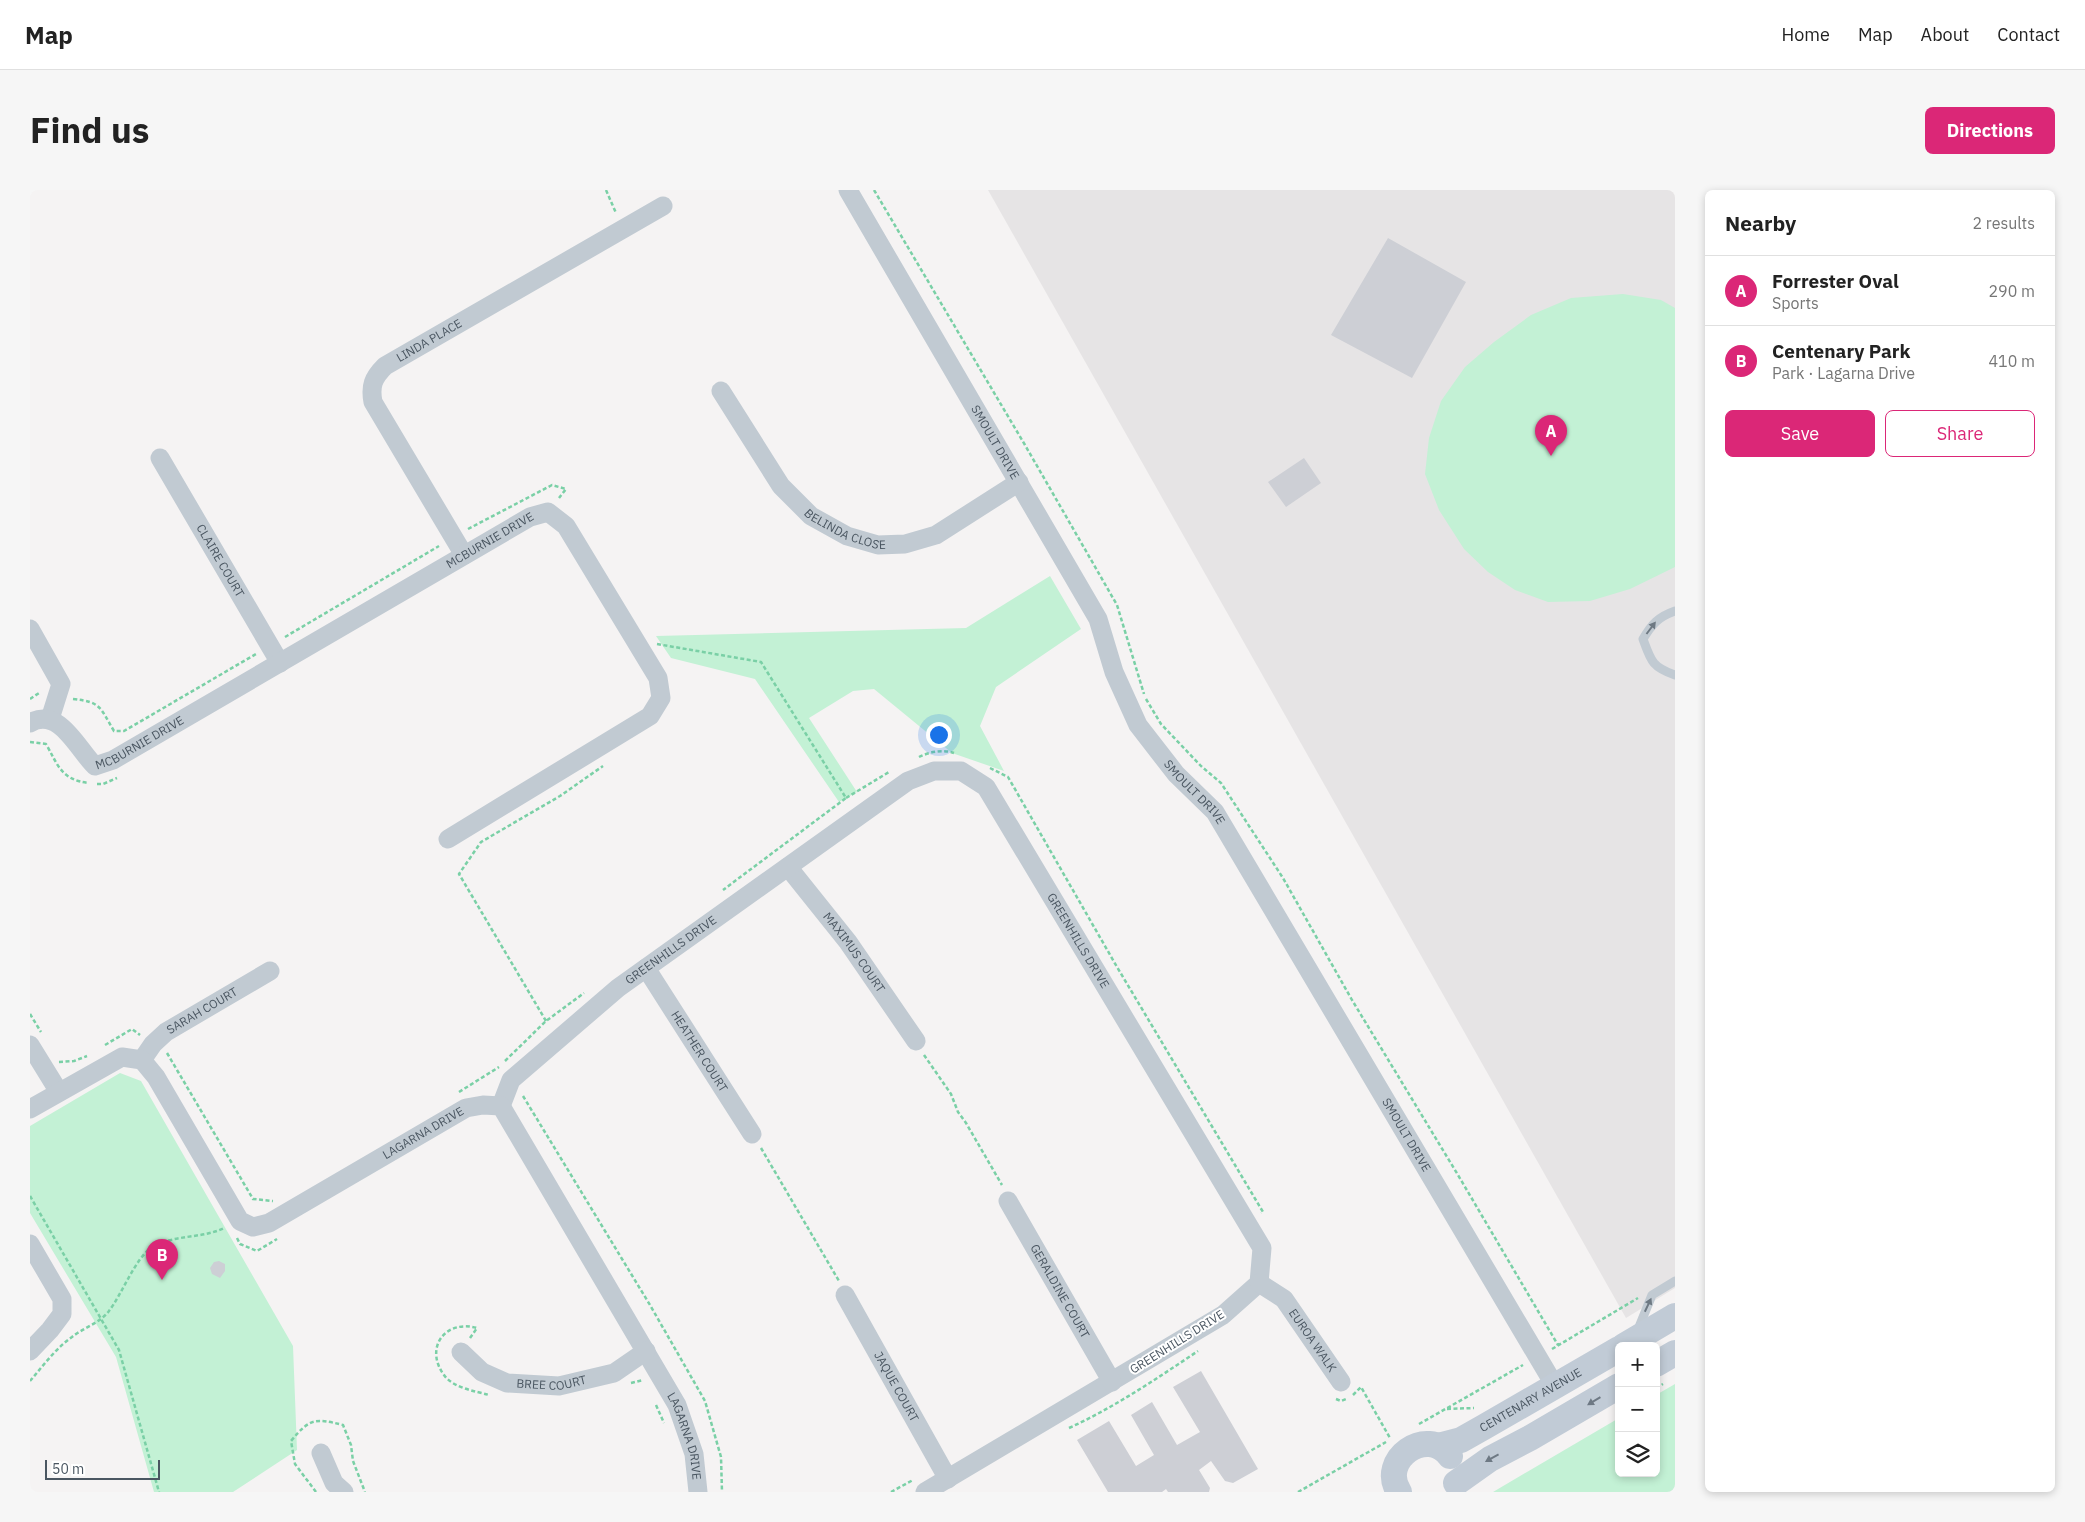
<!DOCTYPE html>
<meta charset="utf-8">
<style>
:root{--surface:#fff;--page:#f6f6f6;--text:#222;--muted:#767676;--line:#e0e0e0;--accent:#db2777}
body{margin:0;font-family:"IBM Plex Sans",sans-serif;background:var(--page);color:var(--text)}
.controls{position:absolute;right:15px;bottom:15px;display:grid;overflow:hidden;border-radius:8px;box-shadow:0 2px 8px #0003}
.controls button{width:45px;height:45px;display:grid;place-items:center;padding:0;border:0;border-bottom:1px solid var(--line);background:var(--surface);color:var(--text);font:25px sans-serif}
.scale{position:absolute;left:15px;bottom:12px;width:115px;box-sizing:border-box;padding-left:5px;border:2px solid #4a5661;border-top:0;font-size:14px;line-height:18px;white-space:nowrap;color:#4a5661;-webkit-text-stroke:4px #fff;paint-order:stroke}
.you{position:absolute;left:908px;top:544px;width:18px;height:18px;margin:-12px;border:4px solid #fff;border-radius:50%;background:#1a73e8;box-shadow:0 0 0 8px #1a73e833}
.badge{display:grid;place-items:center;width:32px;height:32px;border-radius:50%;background:var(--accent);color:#fff;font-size:16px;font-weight:700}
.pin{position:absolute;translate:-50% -41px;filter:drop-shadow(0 1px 2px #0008)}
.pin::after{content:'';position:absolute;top:26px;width:18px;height:15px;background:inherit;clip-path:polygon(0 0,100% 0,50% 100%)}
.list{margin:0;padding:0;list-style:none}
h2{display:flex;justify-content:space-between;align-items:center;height:65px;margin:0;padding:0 20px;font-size:21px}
h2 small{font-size:16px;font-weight:400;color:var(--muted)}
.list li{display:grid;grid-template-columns:32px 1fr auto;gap:15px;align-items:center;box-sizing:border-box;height:70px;padding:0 20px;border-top:1px solid var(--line)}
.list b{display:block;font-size:19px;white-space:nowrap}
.list p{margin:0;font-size:16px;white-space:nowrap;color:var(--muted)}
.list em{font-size:16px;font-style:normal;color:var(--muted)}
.actions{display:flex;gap:10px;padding:15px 20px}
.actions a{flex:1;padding:11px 0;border:1px solid var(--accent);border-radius:8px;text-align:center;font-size:18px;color:var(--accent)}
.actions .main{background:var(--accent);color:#fff}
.icon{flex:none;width:28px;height:28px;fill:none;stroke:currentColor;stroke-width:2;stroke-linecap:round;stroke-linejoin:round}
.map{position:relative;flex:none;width:1645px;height:1302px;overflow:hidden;border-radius:8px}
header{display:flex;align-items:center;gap:30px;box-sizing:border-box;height:70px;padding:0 25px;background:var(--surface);border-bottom:1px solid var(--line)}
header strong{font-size:24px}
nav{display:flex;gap:28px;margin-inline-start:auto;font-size:18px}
.intro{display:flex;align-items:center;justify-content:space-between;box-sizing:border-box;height:120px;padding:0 30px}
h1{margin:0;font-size:35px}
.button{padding:12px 22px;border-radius:8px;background:var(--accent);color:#fff;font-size:18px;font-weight:700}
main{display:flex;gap:30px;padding:0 30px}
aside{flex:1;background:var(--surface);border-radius:8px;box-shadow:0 2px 8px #0003}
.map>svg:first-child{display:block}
.education{fill:#e6e4e5}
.green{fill:#c3f1d5}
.building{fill:#cdcfd5}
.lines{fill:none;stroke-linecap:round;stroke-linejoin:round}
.path{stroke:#7ad0a6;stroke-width:2.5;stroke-dasharray:4 2.5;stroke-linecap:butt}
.lane{stroke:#c1cad2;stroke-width:9}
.street{stroke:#c1cad2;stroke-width:19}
.secondary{stroke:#c1cbd6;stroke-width:26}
.oneway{fill:#6e7983}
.oneway2{fill:#6e7984}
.labels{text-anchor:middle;stroke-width:4;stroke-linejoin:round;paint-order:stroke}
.street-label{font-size:12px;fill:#4a5661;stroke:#fff}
</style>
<header>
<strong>Map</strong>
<nav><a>Home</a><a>Map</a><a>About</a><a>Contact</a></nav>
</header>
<div class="intro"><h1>Find us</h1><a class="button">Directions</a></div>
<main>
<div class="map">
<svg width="1645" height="1302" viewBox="0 0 1645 1302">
<rect width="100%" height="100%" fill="#f5f3f3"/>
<!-- education -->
<path class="education" d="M 958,0 L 1645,0 L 1645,1098 L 1596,1128 Z"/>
<!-- green -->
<path class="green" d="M 1593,104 L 1631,110 L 1645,118 L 1645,377 L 1600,399 L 1560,411 L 1518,412 L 1485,400 L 1458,382 L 1434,359 L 1409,320 L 1395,284 L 1399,248 L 1411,211 L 1435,177 L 1464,152 L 1501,125 L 1541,108 Z
M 1020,386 L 1051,439 L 966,497 L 950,536 L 974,581 L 922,563 L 844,499 L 823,501 L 779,528 L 827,602 L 809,612 L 725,489 L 641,468 L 626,446 L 936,438 Z
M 90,883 L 111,891 L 263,1156 L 267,1260 L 203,1302 L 124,1302 L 86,1167 L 0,1023 L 0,936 Z
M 1645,1194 L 1645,1302 L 1463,1302 L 1589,1228 L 1589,1283 L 1626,1283 L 1626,1205 Z"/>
<!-- building -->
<path class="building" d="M 1358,48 L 1436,92 L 1382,188 L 1301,145 Z
M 1274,268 L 1291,293 L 1256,317 L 1238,292 Z
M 189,1071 L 195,1074 L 195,1081 L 190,1088 L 182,1084 L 180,1078 L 184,1072 Z
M 1171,1181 L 1228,1279 L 1203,1293 L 1195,1291 L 1181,1271 L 1169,1280 L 1180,1298 L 1179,1302 L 1138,1302 L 1136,1299 L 1132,1302 L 1078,1302 L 1047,1250 L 1079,1231 L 1106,1276 L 1124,1265 L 1101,1225 L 1122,1212 L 1147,1255 L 1170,1242 L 1143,1197 Z"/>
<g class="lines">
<!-- path -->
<path class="path" d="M 576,0 L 586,23
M 844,0 L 995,255 L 1087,415 L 1114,504
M 438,339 L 522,295 L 536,299 L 529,308
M 255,447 L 409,356
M 627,454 L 731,472 L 816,608 L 693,700
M 0,509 L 9,503
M 43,509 C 72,512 70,518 84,541 L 94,541 L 226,464
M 1116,509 L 1131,534 L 1171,576 L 1191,593 L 1253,688 L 1322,810 L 1428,985 L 1528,1155
M 0,552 L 16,554 C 28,575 31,590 59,593
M 889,567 C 899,562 913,559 924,563
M 960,578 L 978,587 L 1087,777 L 1233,1022 L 1231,1023
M 67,594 L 73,594 L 87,588
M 816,608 L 859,582
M 0,824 L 11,842
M 516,831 L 429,684 L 451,652 L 530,606 L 573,576
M 75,855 L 102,839 L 110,845
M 137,863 L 223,1009 L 243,1011
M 894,865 L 921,904 L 928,922 L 936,933 L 972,995
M 475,871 L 516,831 L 554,803
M 29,872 L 44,871 L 57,866
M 429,902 L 469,877
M 493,906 L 620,1115 L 675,1211 L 691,1267 L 692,1302
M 731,958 L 809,1091
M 0,1006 L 89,1160 L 129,1302
M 207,1048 L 210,1054 L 227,1061 L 247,1049
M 440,1148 L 447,1138 C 415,1129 394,1158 414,1185 C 423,1198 445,1201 459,1205
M 1522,1159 L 1608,1108
M 0,1191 C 13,1176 25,1159 42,1147 C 53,1138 70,1133 79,1121 C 92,1104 105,1069 121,1058 C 143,1044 172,1049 194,1038
M 601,1193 L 613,1190
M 1626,1198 L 1633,1194
M 1323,1205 L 1331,1197 L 1360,1248
M 1306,1209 L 1311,1211 L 1316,1209
M 626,1215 L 634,1233
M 1417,1219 L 1444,1218
M 1389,1234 L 1493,1175
M 1039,1238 C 1085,1217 1126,1189 1168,1161
M 286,1302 L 265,1274 L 261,1251 C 280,1228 285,1228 313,1235 L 321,1255 L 323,1271 L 335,1302
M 861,1302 L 883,1290
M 1268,1302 L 1356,1252"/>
<!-- lane -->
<path class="lane" d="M 1645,421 C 1628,427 1622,434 1613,449 C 1621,471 1622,477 1645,485
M 1607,1142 L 1622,1105 L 1645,1091"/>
<!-- street -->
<g class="street">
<path id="s1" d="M 818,0 L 1068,429 L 1084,482 L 1108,535 L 1146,584 L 1185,622 L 1525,1196"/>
<path id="s2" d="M 691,201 L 751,296 L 781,326 L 817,346 L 848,355 L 875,354 L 906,345 L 989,292"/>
<path id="s3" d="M 130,268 L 250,473"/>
<path id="s4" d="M 434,365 L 343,212 C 340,196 343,188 355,176 L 633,16"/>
<path d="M 0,439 L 31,494 L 20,529"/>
<path id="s5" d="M 0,533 C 29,516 48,560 65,576 L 83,570 L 500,327 L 518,322 L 536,336 L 628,488 L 631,508 L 620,526 L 418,649"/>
<path id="s6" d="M 758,677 L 818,752 L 886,851"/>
<path id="s7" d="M 616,778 L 722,944"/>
<path d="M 0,855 L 29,902"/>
<path id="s8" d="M 112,870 L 123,854 L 136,842 L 240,781"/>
<path id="s9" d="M 471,916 L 481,890 L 588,798 L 878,591 L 904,581 L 931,581 L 956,597 L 1232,1058 L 1229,1093 L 1193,1125 L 895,1302"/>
<path id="s10" d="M 0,919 L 92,867 L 112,870 L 126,887 L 210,1031 L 223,1037 L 239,1033 L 436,918 L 453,915 L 471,916 L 647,1215 L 664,1264 L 668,1302"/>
<path id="s11" d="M 978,1011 L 1082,1192"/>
<path d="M 0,1054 L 32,1109 L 32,1124 L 20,1140 L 0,1161"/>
<path id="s12" d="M 1229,1093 L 1254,1109 L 1311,1192"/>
<path id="s13" d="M 815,1105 L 918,1289"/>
<path id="s14" d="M 431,1162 L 452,1182 L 477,1193 L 529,1196 L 584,1183 L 616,1161"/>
<path d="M 291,1263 L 304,1293 L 314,1302"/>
</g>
<!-- secondary -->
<g class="secondary">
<path d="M 1594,1156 L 1645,1126"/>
<path d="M 1626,1174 L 1645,1163"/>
<path id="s15" d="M 1408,1256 L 1431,1250 L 1454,1237 L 1589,1159"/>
<path d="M 1426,1293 L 1460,1269 L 1500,1248 L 1589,1196"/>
<path d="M 1369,1302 C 1348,1270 1397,1235 1420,1266"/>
</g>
</g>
<!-- one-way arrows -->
<defs><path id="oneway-solid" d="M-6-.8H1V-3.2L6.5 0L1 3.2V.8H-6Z" transform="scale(1.25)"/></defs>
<g class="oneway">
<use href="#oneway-solid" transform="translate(1621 438) rotate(-53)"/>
<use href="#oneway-solid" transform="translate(1618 1115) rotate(-65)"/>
</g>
<g class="oneway2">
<use href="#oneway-solid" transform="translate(1564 1211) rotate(149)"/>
<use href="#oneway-solid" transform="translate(1462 1268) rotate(151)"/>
</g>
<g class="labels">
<!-- street labels -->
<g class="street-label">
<text dy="4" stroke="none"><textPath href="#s4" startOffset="269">LINDA PLACE</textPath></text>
<text dy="4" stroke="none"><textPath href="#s1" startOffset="292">SMOULT DRIVE</textPath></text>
<text dy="4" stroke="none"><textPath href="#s2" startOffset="192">BELINDA CLOSE</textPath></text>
<text dy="4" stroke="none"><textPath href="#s5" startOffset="541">MCBURNIE DRIVE</textPath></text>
<text dy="4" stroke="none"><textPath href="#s3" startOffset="119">CLAIRE COURT</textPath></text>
<text dy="4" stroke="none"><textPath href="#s5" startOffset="136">MCBURNIE DRIVE</textPath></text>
<text dy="4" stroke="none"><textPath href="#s1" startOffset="698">SMOULT DRIVE</textPath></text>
<text dy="4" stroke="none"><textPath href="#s9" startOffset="789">GREENHILLS DRIVE</textPath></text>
<text dy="4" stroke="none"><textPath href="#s9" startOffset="234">GREENHILLS DRIVE</textPath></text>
<text dy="4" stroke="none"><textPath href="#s6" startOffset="108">MAXIMUS COURT</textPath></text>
<text dy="4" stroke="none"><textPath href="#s8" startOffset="79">SARAH COURT</textPath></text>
<text dy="4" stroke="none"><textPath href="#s7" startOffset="99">HEATHER COURT</textPath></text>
<text dy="4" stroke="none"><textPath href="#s10" startOffset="524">LAGARNA DRIVE</textPath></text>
<text dy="4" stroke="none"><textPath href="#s1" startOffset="1102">SMOULT DRIVE</textPath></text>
<text dy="4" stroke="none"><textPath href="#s11" startOffset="104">GERALDINE COURT</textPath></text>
<text dy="4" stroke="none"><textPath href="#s12" startOffset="80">EUROA WALK</textPath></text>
<text transform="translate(1147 1152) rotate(-32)" y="4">GREENHILLS DRIVE</text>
<text dy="4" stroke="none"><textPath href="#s14" startOffset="101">BREE COURT</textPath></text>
<text dy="4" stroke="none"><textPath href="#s13" startOffset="105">JAQUE COURT</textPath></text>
<text dy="4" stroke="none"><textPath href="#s15" startOffset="104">CENTENARY AVENUE</textPath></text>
<text dy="4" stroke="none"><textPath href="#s10" startOffset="988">LAGARNA DRIVE</textPath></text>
</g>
</g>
</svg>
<div class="controls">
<button>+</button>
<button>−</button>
<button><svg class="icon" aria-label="layers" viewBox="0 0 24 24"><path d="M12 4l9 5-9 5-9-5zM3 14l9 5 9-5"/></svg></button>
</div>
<div class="scale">50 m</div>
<div class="you"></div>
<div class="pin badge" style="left:1521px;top:266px">A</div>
<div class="pin badge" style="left:132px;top:1090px">B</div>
</div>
<aside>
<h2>Nearby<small>2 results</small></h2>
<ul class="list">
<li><span class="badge">A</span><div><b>Forrester Oval</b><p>Sports</p></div><em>290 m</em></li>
<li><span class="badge">B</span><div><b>Centenary Park</b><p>Park · Lagarna Drive</p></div><em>410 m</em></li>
</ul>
<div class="actions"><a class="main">Save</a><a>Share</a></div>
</aside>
</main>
